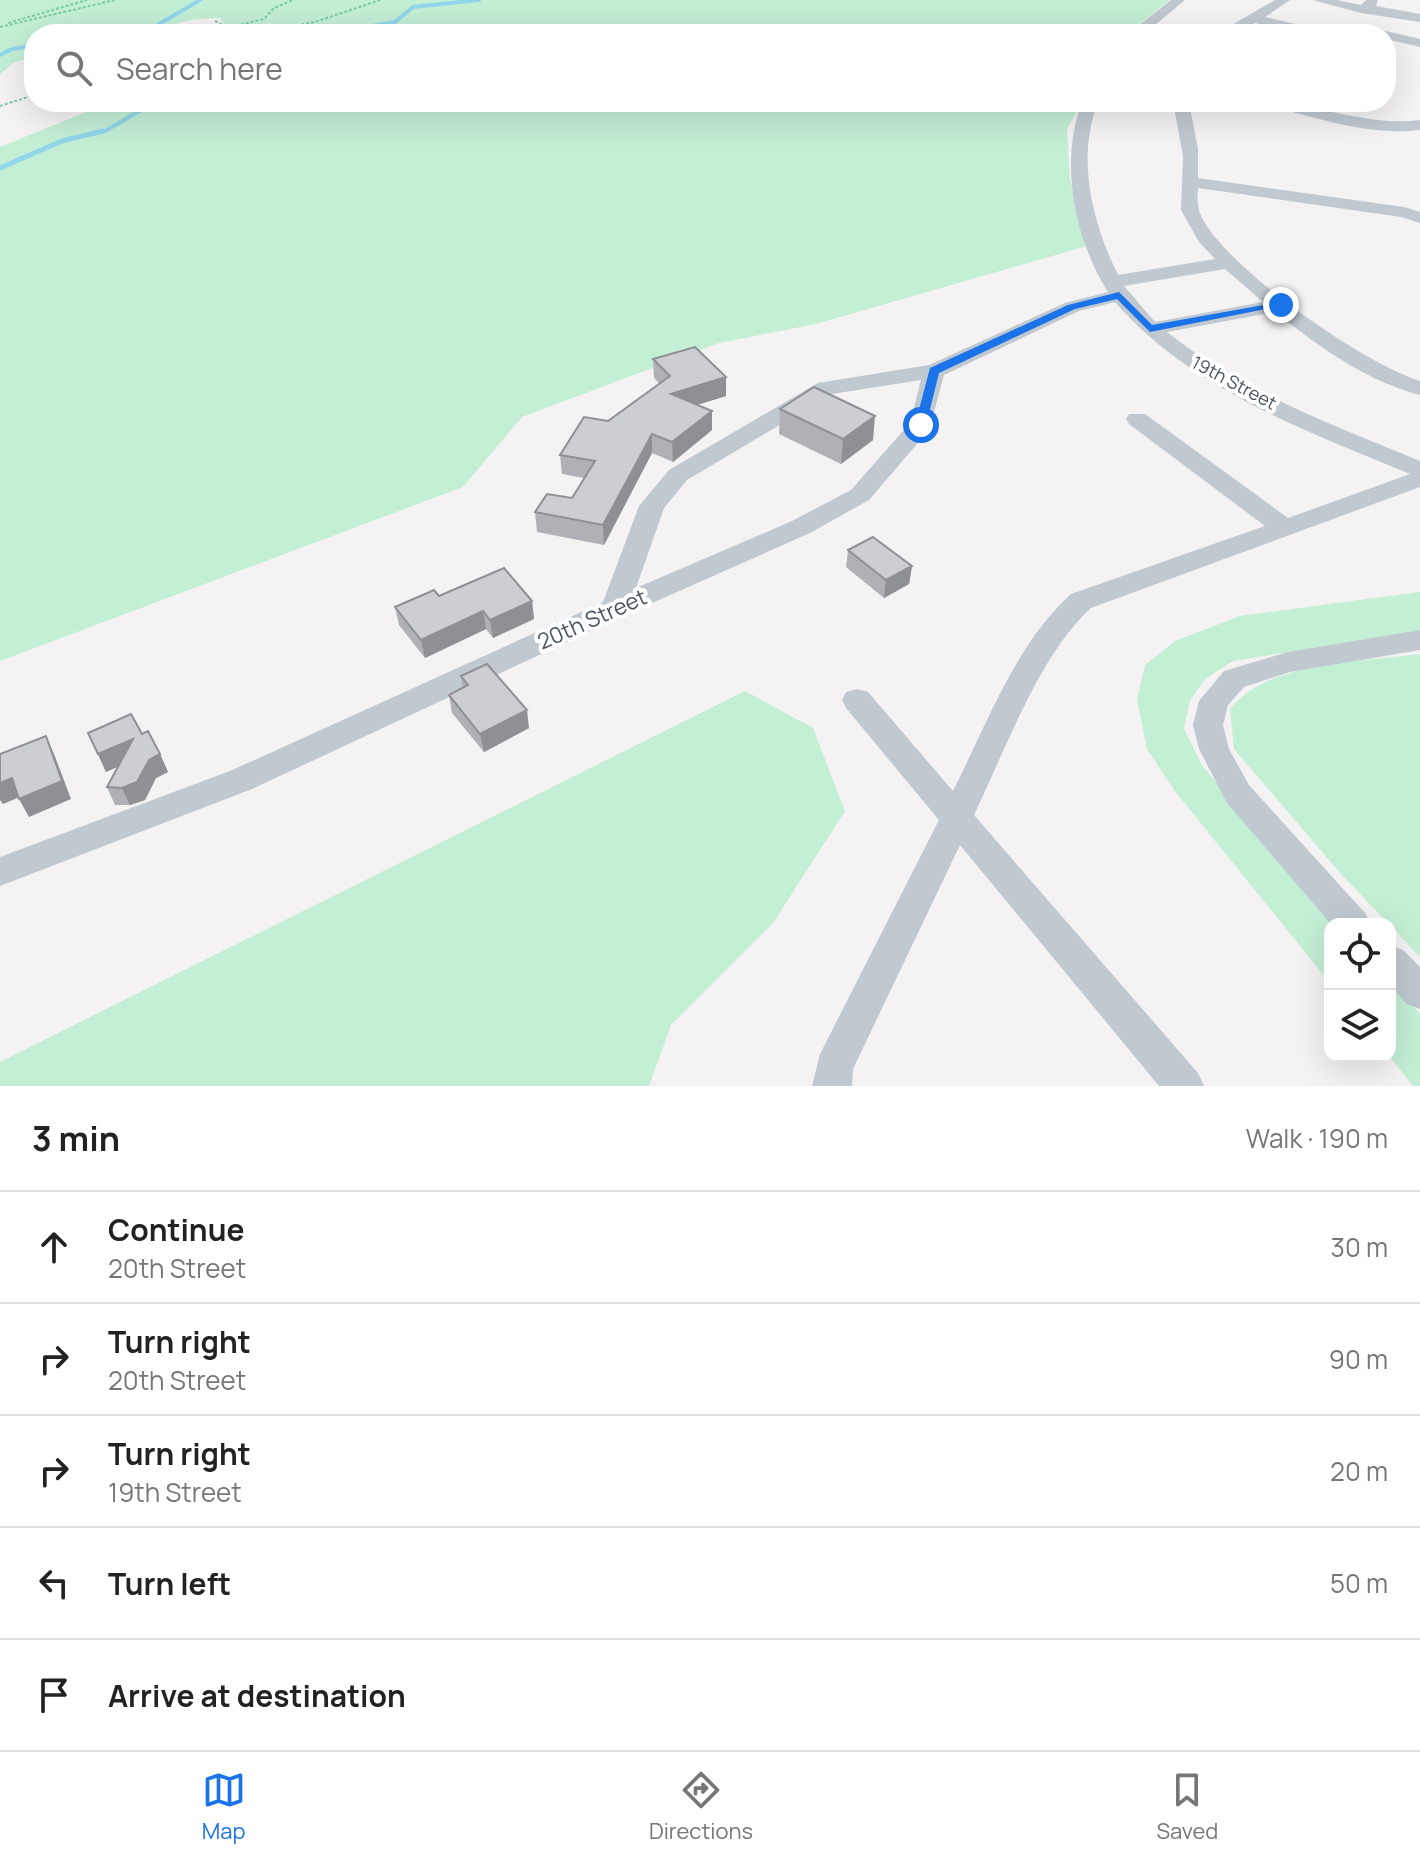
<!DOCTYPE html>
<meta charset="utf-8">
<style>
:root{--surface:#fff;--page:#f6f6f6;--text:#222;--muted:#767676;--line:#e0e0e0;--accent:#1a73e8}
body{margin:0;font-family:Manrope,sans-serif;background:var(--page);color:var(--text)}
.controls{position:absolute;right:24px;bottom:24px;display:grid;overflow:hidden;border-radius:16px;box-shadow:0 8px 32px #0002}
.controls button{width:72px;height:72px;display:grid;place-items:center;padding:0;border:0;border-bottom:2px solid var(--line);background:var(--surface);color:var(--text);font:40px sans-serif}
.stop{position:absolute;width:24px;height:24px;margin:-18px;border:6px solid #1a73e8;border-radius:50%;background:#fff}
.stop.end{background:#1a73e8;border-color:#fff;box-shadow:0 2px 8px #0008}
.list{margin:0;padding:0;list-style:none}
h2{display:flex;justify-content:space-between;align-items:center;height:104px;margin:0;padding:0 32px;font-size:34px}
h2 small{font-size:26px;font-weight:400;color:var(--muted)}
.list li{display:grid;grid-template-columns:52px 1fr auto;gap:24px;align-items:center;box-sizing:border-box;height:112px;padding:0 32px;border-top:2px solid var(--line)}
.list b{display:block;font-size:30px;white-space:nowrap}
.list p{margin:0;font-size:26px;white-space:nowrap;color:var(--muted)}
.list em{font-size:26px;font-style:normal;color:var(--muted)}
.icon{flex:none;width:44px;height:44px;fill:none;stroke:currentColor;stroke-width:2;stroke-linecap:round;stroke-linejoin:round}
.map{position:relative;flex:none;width:1420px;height:1086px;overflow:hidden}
.search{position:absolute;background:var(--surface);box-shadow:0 8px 32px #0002;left:24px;right:24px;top:24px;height:88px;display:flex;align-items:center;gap:20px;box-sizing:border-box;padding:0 28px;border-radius:32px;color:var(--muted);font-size:30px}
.sheet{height:664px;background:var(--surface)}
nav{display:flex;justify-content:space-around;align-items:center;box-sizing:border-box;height:112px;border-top:2px solid var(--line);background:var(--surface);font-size:22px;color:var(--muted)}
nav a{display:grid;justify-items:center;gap:4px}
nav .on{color:var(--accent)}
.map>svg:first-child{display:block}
.green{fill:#c3efd5}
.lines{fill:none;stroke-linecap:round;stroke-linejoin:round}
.stream-far1{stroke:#92d6ea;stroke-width:4}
.stream{stroke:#92d6ea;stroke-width:5}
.path{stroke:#7ccca6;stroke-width:2;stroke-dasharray:3 2;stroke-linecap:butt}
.minor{fill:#c0c9d0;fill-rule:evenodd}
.wall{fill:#afb1b6}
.shaded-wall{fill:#8f9094}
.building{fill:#ccced4;stroke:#8f9094;stroke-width:2}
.route{fill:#1a73e8}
.labels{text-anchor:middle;stroke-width:8;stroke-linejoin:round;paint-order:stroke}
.far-street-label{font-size:18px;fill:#4a545f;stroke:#fff}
.street-label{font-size:22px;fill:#4a545f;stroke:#fff}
</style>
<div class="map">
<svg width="1420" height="1086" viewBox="0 0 1420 1086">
<rect width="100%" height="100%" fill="#f4f2f2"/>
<!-- green -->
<path class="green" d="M 0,0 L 1170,0 L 1127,34 L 210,34 L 228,29 L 220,18 C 197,19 177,19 159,34 L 34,34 L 34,58 L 15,62 L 0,74 Z
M 119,102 L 1082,102 L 1067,129 L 1070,180 L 1087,246 L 816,324 L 719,343 L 522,417 L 463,487 L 0,661 L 0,147 L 89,111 L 116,106 Z
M 1420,592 L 1420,631 L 1233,661 L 1205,679 L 1190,700 L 1184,729 L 1203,767 L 1341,924 L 1330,924 L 1330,983 L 1174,790 L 1147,749 L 1137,700 L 1145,665 L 1175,641 L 1240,616 Z
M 1420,654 L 1420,957 L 1341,874 L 1234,749 L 1230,709 C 1267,661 1362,662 1420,654 Z
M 745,691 L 813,728 L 845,811 L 773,923 L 671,1025 L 649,1086 L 0,1086 L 0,1062 Z
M 1390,980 L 1420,1014 L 1420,1086 L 1413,1086 L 1389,1056 Z"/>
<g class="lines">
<!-- stream-far1 -->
<path class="stream-far1" d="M 111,34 L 156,26 L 200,0
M 352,34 L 366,27 L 395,22 L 413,7 L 479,0
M 0,55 L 12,49 L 34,46
M 95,133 L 105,131 L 155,102"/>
<!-- stream -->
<path class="stream" d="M 0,168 L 62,141 L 103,131"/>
<!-- path -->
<path class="path" d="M 215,21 L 226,26
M 8,23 L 87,0
M 0,27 L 115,0
M 202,34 L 264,19 L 274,8 L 293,0
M 247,34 L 315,22 L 380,0
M 0,106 L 34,95"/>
<!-- minor -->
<path class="minor" d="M 1171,0 L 1185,0 L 1144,34 L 1128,34 Z
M 1275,0 L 1290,0 L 1265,17 L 1304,26 L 1374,30 L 1380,33 L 1386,31 L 1420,39 L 1420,47 L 1386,39 L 1386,34 L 1304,34 L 1255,23 L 1240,34 L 1225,34 L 1235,23 Z
M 1313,0 L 1337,0 L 1361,5 L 1366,0 L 1378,0 L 1376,6 L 1420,14 L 1420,22 L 1361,13 Z
M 1082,102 L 1098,102 C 1076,159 1092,222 1118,275 L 1215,259 L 1199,242 L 1181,210 L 1183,156 L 1173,102 L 1189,102 L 1198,149 L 1198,178 L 1404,207 L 1420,212 L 1420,223 L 1401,217 L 1198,188 C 1197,198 1197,209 1202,218 C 1229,270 1363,363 1420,381 L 1420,395 C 1366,381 1318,346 1275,312 L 1167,332 C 1242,392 1333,425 1420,461 L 1420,487 L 1091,608 C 1039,655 1005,751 974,815 L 1198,1073 L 1204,1086 L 1159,1086 L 960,845 L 853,1069 L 852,1086 L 812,1086 L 820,1054 L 939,820 L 846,708 L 842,700 L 846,692 L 857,689 L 868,692 L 953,791 C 986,726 1016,643 1071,594 L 1265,526 L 1129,424 L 1126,419 L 1129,414 L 1145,414 L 1288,518 L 1410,474 C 1304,430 1192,390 1115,302 L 1079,311 L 944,375 L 929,430 L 869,500 L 810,533 L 625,615 L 252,789 L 0,886 L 0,857 L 230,771 L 603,602 L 639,506 L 669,470 L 818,383 L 929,365 L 1065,303 L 1108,292 C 1074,238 1059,162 1082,102 ZM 1225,269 L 1263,302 L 1155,322 L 1124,286 ZM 921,380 L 910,423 L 851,490 L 792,521 L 636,588 L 664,508 L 687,480 L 832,394 Z
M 1263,102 C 1317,102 1365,127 1420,120 L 1420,130 C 1367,136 1317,118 1266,105 Z
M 1420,630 L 1420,650 L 1290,672 L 1244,687 L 1228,705 L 1223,725 L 1229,749 L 1249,785 L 1365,913 L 1371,924 L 1331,924 L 1227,803 L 1199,749 L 1193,725 L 1199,701 L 1224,671 L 1288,652 Z
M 1390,945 L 1403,950 L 1420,967 L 1420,1009 L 1407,1004 L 1390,986 Z"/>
</g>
<!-- wall -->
<path class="wall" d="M 653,359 L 726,396 L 697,405 L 712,430 L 673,462 L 652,453 L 604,545 L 537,532 L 535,512 L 572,498 L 584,478 L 562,474 L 560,455 L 660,384 L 654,378 Z
M 780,409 L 873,440 L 841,464 L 779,434 Z
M 848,550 L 912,566 L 909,584 L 884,598 L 846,567 Z
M 439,596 L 532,601 L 534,619 L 493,638 L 486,629 L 425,658 L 399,625 L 395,607 Z
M 461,676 L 529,728 L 484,752 L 452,713 L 449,695 L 463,688 Z
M 88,733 L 142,734 L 160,754 L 168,772 L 156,778 L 145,800 L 130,805 L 115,805 L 107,787 L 117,767 L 106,772 Z"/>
<!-- shaded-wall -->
<path class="shaded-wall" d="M 726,377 L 726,396 L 671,413 L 671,394 Z
M 712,411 L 712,430 L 673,462 L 672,442 Z
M 875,416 L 873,440 L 841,464 L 843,439 Z
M 652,434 L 652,453 L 604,545 L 603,525 Z
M 912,566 L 909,584 L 884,598 L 886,580 Z
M 532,601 L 534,619 L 493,638 L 490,620 Z
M 483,611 L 486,629 L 425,658 L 421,640 Z
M 527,710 L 529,728 L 484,752 L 480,734 Z
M 46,736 L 54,754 L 71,799 L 29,817 L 19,799 Z
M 133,739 L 141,756 L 106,772 L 98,754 Z
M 160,754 L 168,772 L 156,778 L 145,800 L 130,805 L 122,788 L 149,760 Z
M 12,778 L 22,796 L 3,804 L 0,800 L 0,783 Z"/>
<!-- building -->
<path class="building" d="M 695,347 L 726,377 L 671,394 L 712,411 L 672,442 L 652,434 L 603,525 L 535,512 L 547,494 L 572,498 L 595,461 L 560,455 L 584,417 L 608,421 L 670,376 L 653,359 Z
M 814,387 L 875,416 L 843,439 L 780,409 Z
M 873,537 L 912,566 L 886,580 L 848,550 Z
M 504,568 L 532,601 L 490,620 L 483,611 L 421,640 L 395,607 L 434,590 L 439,596 Z
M 487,664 L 527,710 L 480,734 L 449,695 L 468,685 L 461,676 Z
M 131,714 L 142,734 L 148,731 L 160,754 L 149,760 L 137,782 L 122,788 L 107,787 L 133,739 L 98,754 L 88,733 Z
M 46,736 L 62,781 L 19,799 L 12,778 L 0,783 L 0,754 Z"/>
<!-- route -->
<path class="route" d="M 1119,292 L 1152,325 L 1281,302 L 1286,305 L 1150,332 L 1117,299 L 1075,309 L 939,373 L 926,425 L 921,429 L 915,425 L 930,368 L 1068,305 Z"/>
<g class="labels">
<!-- far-street labels -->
<g class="far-street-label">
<text transform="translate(1234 383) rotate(28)" y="6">19th Street</text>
</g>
<!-- street labels -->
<g class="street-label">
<text transform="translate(592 619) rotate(-24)" y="8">20th Street</text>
</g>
</g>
</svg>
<div class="controls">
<button><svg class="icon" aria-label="locate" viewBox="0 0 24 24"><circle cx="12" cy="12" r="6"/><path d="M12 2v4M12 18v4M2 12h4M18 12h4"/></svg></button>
<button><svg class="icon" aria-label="layers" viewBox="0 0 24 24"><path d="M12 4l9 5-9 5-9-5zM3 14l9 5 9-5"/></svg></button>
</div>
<div class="stop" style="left:921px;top:425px"></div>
<div class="stop end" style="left:1281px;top:305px"></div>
<div class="search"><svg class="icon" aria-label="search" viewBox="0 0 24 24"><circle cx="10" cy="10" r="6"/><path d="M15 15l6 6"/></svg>Search here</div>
</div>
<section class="sheet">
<h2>3 min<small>Walk · 190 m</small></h2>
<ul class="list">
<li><svg class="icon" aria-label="ahead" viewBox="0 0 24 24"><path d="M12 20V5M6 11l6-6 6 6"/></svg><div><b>Continue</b><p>20th Street</p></div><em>30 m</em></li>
<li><svg class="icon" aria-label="right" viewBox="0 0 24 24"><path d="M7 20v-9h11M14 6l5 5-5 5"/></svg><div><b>Turn right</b><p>20th Street</p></div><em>90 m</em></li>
<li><svg class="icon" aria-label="right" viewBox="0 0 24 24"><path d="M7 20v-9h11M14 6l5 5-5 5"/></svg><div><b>Turn right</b><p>19th Street</p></div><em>20 m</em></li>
<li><svg class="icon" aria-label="left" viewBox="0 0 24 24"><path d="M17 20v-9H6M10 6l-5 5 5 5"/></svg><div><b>Turn left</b></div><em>50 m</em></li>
<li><svg class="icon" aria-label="arrive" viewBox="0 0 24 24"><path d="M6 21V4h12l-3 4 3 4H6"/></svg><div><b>Arrive at destination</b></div></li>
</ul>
</section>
<nav>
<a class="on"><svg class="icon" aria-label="map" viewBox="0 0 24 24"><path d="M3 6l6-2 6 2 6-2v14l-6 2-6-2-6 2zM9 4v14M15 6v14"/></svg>Map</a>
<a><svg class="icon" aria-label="directions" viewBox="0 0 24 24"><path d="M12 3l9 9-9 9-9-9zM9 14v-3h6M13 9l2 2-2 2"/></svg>Directions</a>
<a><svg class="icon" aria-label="saved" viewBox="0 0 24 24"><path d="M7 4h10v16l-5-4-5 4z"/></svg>Saved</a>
</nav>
